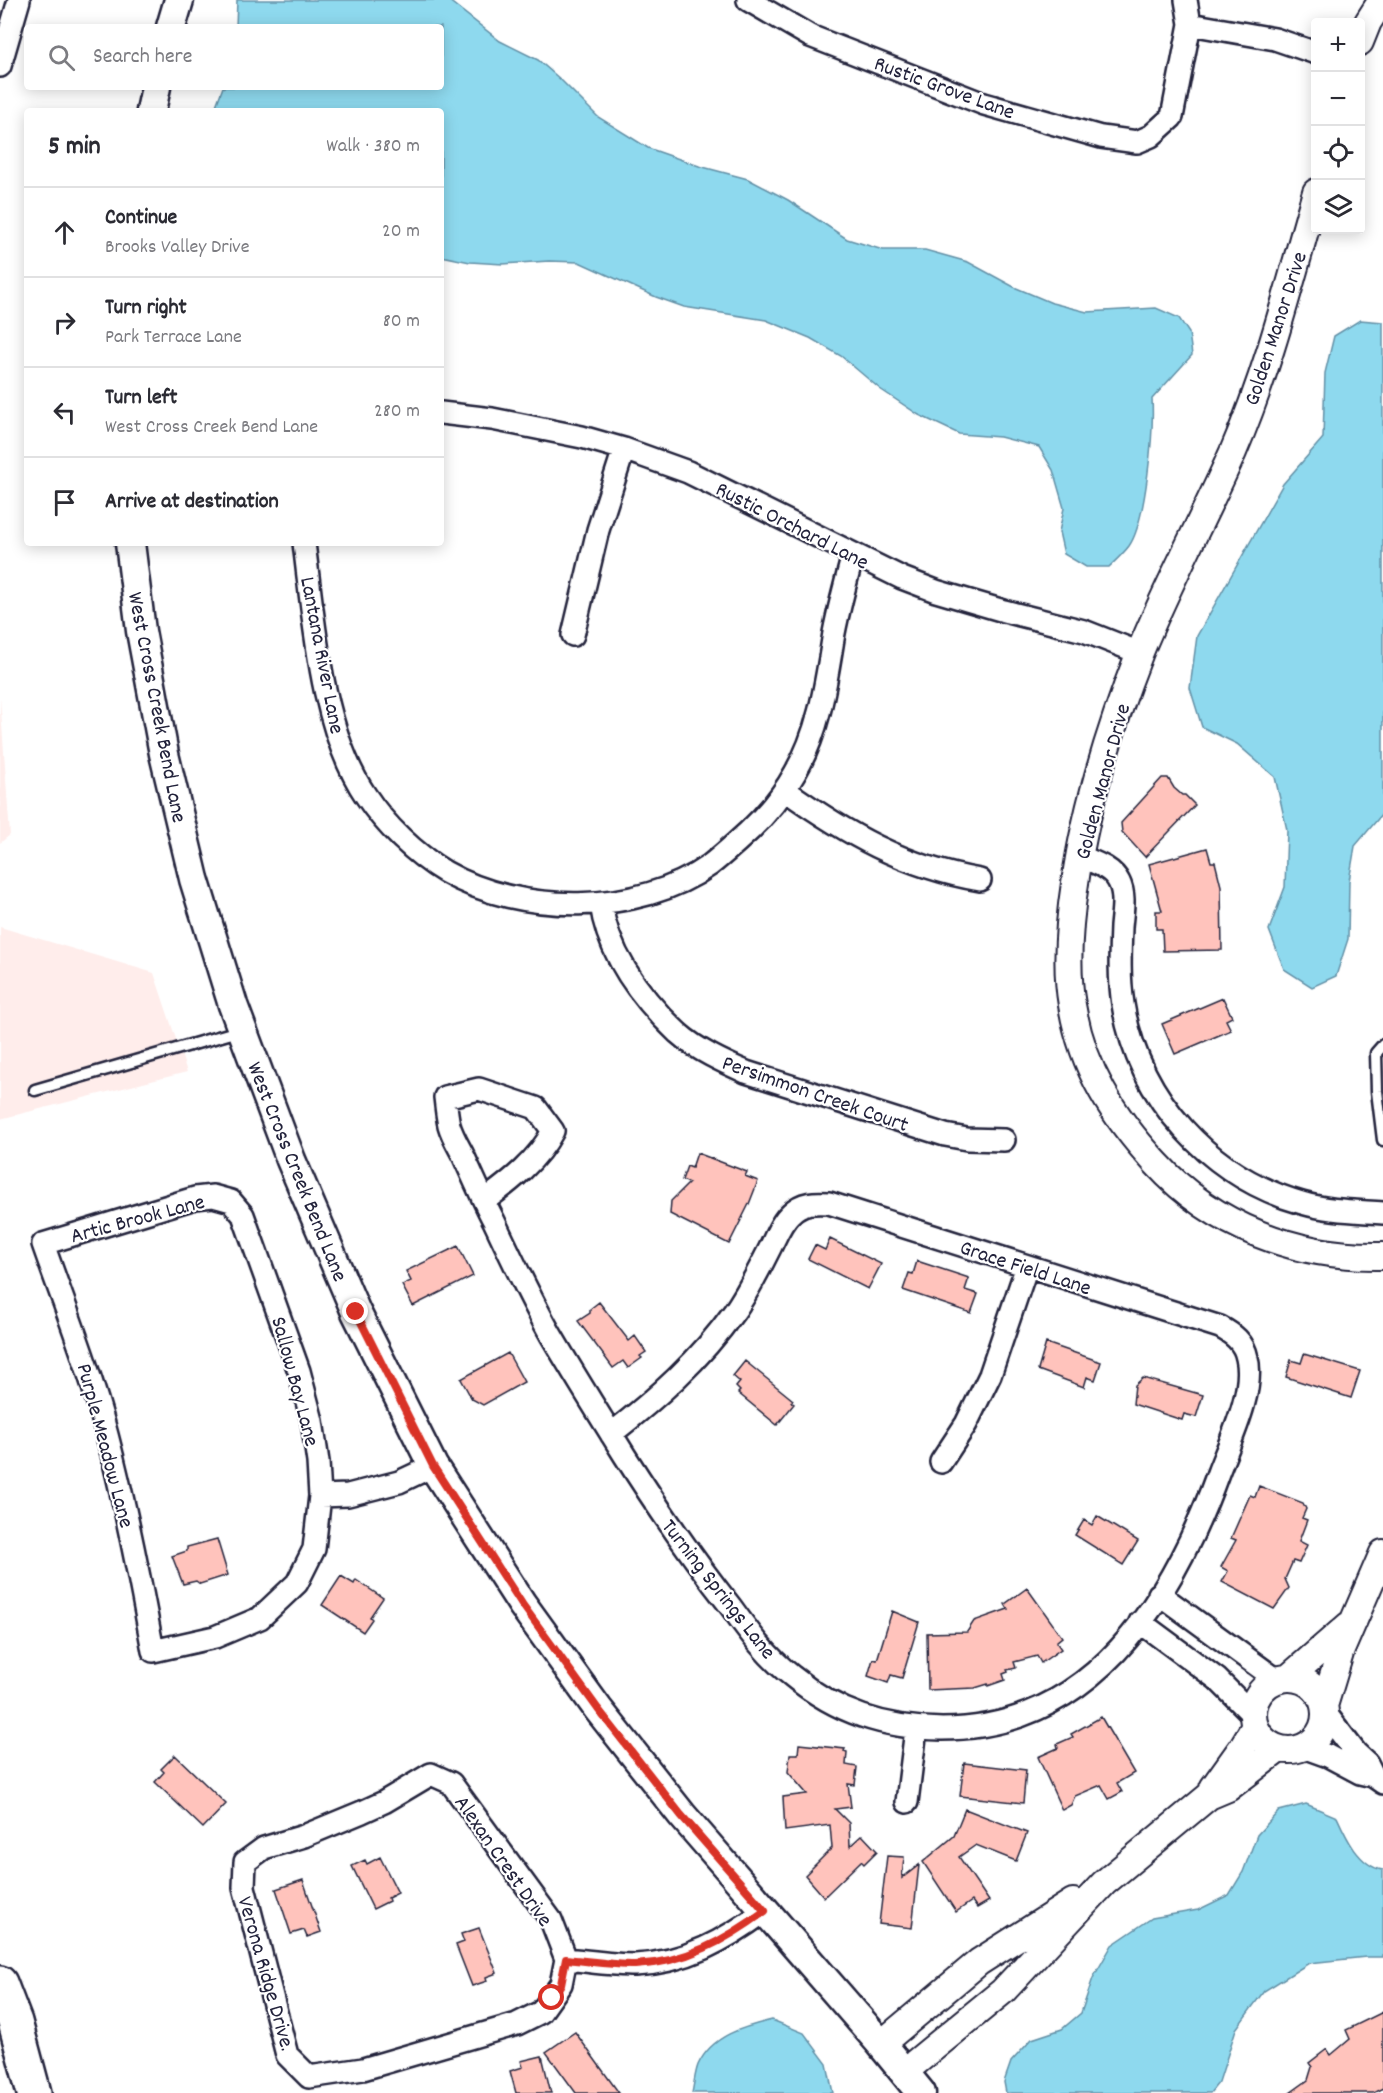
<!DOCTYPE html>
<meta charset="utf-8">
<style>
:root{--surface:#fff;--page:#f2f2f3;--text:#2b2b33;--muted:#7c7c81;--line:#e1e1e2}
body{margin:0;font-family:Dekko,sans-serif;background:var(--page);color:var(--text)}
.controls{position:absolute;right:18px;top:18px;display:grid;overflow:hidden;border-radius:6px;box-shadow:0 3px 15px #0003}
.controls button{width:54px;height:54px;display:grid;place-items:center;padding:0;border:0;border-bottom:2px solid var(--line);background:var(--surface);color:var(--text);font:30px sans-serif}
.stop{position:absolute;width:18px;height:18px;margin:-14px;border:4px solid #d93025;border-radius:50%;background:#fff}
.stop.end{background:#d93025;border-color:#fff;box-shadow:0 2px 6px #0008}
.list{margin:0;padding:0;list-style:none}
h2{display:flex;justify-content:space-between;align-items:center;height:78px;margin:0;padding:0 24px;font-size:26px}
h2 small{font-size:20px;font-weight:400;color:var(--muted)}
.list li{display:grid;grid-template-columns:39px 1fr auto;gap:18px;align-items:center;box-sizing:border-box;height:90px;padding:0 24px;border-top:2px solid var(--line)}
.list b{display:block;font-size:22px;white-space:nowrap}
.list p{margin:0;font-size:20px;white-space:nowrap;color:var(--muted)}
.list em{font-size:20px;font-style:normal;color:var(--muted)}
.icon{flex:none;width:33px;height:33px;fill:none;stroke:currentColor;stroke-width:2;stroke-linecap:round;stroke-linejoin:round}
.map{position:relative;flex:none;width:1383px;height:2093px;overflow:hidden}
.search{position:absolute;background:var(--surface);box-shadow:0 3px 15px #0003;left:24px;top:24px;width:420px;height:66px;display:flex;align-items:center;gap:15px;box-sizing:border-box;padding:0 21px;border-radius:6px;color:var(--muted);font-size:22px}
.panel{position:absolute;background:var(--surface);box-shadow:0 3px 15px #0003;left:24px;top:108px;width:420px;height:438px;border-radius:6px}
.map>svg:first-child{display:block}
.built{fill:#ffedeb}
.water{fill:#8ed9ee;stroke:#6390a6;stroke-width:1.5}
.building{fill:#ffc3bc;stroke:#22223b;stroke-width:1.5}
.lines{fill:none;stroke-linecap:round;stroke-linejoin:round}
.service-casing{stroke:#22223b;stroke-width:15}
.minor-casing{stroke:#22223b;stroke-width:26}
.tertiary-casing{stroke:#22223b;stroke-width:30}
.secondary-casing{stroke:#22223b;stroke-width:33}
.primary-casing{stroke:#22223b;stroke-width:38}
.service{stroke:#fff;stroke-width:10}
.minor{stroke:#fff;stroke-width:21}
.tertiary{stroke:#fff;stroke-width:26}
.secondary{stroke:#fff;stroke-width:28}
.primary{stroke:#fff;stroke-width:33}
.route{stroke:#d93025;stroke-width:8}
.labels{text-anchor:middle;stroke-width:4.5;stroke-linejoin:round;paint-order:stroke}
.street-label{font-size:22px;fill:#22223b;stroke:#fff}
</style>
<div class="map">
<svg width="1383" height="2093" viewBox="0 0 1383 2093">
<rect width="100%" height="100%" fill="#fff"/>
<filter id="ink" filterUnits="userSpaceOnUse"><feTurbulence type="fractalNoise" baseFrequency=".0167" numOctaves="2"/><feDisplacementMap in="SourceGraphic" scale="12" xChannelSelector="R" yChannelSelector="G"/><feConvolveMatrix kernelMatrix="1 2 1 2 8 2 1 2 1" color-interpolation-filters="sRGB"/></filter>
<g filter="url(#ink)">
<!-- built -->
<path class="built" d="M 0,697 L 10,835 L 0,843 Z
M 0,927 L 154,973 L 187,1072 L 0,1119 Z"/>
<!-- water -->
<path class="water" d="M 237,0 L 448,0 L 500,41 L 538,60 L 561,80 L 598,117 L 648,148 L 699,166 L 748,179 L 788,200 L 847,239 L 883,250 L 925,250 L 968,262 L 1014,287 L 1052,303 L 1087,312 L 1156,308 L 1179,318 L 1189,333 L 1192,355 L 1152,399 C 1154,430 1146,522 1129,546 C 1123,554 1116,560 1109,567 L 1086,567 L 1064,554 L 1059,532 L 1064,508 L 1053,470 L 1039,447 L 1000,437 L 959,434 L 919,415 L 880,389 L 841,356 L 810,338 L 766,320 L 684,307 L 656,297 L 579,262 L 549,261 L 503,264 L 470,262 L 441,256 L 441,111 L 214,111 L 223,87 L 441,87 L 441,27 L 236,27 Z
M 1360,320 L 1383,322 L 1383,813 L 1355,846 L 1349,881 L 1348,939 L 1336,976 L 1312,987 L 1284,969 L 1269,930 L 1285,887 L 1287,830 L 1275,777 L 1237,744 L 1202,727 L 1190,688 L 1197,636 L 1283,484 L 1323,438 L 1325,373 L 1334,336 Z
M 1306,1804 L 1337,1817 C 1346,1837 1359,1866 1383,1870 L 1383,1957 L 1366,1957 L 1309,1963 L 1264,1991 L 1236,2029 L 1219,2082 L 1210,2093 L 1006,2093 L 1004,2082 L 1011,2062 L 1032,2039 L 1062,2029 L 1081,2013 L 1093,1978 L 1112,1945 L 1152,1918 L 1198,1910 L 1229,1895 L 1243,1872 L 1257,1835 L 1279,1811 Z
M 772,2020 L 804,2033 L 827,2064 L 833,2093 L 692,2093 C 694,2084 695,2073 698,2065 C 712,2035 743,2027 772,2020 Z"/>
<!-- building -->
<path class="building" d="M 1162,778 L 1168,778 L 1174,788 L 1182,795 L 1185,795 L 1195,805 L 1145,857 L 1122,832 L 1121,823 Z
M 1207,848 L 1211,862 L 1215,862 L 1221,886 L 1222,950 L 1163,951 L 1162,929 L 1156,929 L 1156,911 L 1162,911 L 1149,864 Z
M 1223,998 L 1232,1017 L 1226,1020 L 1231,1030 L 1175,1054 L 1162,1024 Z
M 697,1153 L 747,1172 L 745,1176 L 758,1181 L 749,1204 L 729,1244 L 670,1214 L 671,1201 L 689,1183 L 682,1180 L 687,1166 L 692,1168 Z
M 830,1239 L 881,1264 L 868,1289 L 808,1259 L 815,1245 L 825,1250 Z
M 458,1246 L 473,1276 L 413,1306 L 402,1285 L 411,1281 L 406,1271 Z
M 917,1261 L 969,1278 L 965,1290 L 978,1294 L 971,1313 L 903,1290 L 909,1273 L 913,1274 Z
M 599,1302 L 629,1341 L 635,1336 L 646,1352 L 640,1356 L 642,1358 L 628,1368 L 623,1361 L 613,1368 L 578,1321 L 590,1313 L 590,1309 Z
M 1046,1343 L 1101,1362 L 1095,1380 L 1087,1377 L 1084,1387 L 1038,1370 Z
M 508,1353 L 524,1382 L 483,1405 L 472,1399 L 461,1379 Z
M 1304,1354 L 1360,1371 L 1351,1398 L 1286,1377 L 1291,1360 L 1301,1363 Z
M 745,1361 L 793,1400 L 791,1402 L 794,1404 L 777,1425 L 738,1393 L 740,1391 L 736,1387 L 740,1382 L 733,1376 Z
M 1143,1378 L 1203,1395 L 1196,1417 L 1184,1414 L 1182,1420 L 1133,1404 L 1135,1385 Z
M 1259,1486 L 1303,1503 L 1306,1509 L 1302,1518 L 1307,1520 L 1299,1541 L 1307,1545 L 1299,1563 L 1293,1561 L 1285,1579 L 1289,1588 L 1274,1609 L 1222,1582 L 1228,1571 L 1221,1567 L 1236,1540 L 1231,1538 L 1250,1495 L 1255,1497 Z
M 1097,1516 L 1138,1541 L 1123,1565 L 1075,1535 L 1084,1520 L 1092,1525 Z
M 217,1539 L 228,1575 L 200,1584 L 196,1581 L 183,1584 L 172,1556 L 187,1551 L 187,1547 Z
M 341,1576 L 354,1584 L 356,1580 L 383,1598 L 370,1617 L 372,1619 L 363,1632 L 322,1605 Z
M 1027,1588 L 1062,1637 L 1056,1642 L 1061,1649 L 1041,1663 L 1037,1656 L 1014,1662 L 1016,1668 L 1007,1670 L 1008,1672 L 1003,1674 L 1005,1680 L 988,1686 L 988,1684 L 975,1688 L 928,1690 L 927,1633 L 967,1632 L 974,1621 L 1008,1609 L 1005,1604 Z
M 892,1611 L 919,1622 L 902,1678 L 891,1675 L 888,1683 L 868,1676 L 873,1659 L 877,1660 Z
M 1101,1717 L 1134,1773 L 1117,1783 L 1122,1792 L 1109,1799 L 1101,1785 L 1075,1796 L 1071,1805 L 1062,1810 L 1038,1757 L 1058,1748 L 1057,1744 L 1073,1737 L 1071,1734 Z
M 799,1744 L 845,1749 L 844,1751 L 847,1752 L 846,1765 L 857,1767 L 855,1785 L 848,1784 L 851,1807 L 835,1809 L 849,1823 L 850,1846 L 862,1835 L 877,1851 L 864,1864 L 861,1861 L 824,1897 L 805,1875 L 832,1848 L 830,1825 L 785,1831 L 783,1797 L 807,1794 L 788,1772 L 790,1754 L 798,1754 Z
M 175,1755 L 226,1804 L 203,1828 L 155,1782 L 164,1772 L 161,1769 Z
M 964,1763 L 1026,1770 L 1023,1803 L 960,1796 Z
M 965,1809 L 1027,1833 L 1016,1861 L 976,1845 L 959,1857 L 989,1901 L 977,1908 L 972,1901 L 956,1912 L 923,1862 L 954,1836 Z
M 887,1856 L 904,1857 L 902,1878 L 919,1865 L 912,1928 L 879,1924 Z
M 380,1857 L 398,1893 L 388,1898 L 389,1901 L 373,1909 L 352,1866 L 365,1860 L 367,1864 Z
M 303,1880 L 321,1932 L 307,1937 L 304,1930 L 291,1934 L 276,1889 Z
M 479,1928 L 497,1973 L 486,1977 L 487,1981 L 472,1986 L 456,1945 L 464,1942 L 461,1934 Z
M 1383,2012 L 1383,2088 L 1373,2093 L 1290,2093 L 1308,2080 L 1312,2067 L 1309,2063 L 1327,2049 L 1331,2055 L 1350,2039 L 1346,2030 Z
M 575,2032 L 619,2093 L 576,2093 L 546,2052 Z
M 542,2056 L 551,2093 L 516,2093 L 510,2071 L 523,2067 L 521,2061 Z"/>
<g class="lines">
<!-- service casing -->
<g class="service-casing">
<path id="service" d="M 1383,1045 L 1376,1053 L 1377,1091 L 1383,1140
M 35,1090 L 242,1030"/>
</g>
<!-- minor casing -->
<g class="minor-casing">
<path id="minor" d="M 748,0 L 810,36 L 984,104 L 1101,137 L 1137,142 L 1151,136 L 1172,117 L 1190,24 L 1186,0
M 1190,24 L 1275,39 L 1316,53
M 0,66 L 19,0
M 441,413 L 492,419 L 582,437 L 624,449 L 688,472 L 902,578 L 936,591 L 1004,611 L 1084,631 L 1140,653
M 304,543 C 314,621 321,730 366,796 C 385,825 415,854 445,872 C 520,915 639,916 710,865 C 719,858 728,850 737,842 C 760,822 780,800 795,773 C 820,730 826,682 834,633 C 839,607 846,581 853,555
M 573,635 L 598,530 L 624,449
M 785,790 C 847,834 904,867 980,880
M 1079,856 C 1093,862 1112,867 1119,882 C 1126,896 1122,913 1121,927 C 1120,953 1119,979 1123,1004 C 1138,1099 1211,1177 1302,1203 C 1329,1211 1356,1211 1383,1213
M 601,904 C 608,954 642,999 678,1033 C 697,1050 723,1062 746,1072 L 945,1135 L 967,1139 L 1004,1140
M 213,1196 L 231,1201 L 243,1215 L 299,1371 L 312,1421 L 318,1462 L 320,1496 L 314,1549 L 297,1583 L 260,1618 L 215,1637 L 153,1651 C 140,1579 126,1507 107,1435 C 90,1370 65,1307 43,1244 L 195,1198 Z
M 484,1201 C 511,1181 537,1161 553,1131 L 536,1108 L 479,1089 L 445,1097 C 446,1106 447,1116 449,1125 C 452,1136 459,1147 464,1157 C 474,1179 483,1200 494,1221 C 512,1259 530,1298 551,1335 C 575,1376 600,1416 625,1456 C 658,1508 693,1559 731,1607 C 749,1632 767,1657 792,1676 C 837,1713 884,1728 942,1729 C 1093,1729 1172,1600 1218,1473 C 1230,1441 1255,1391 1247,1358 C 1244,1342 1233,1334 1220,1327 L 829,1203 C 815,1202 802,1202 791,1213 C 781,1222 776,1236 770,1248 C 759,1270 748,1292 734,1312 C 700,1360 657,1398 611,1434
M 941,1462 L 966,1424 L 990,1375 L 1027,1266
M 320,1496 L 348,1495 L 399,1482 L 433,1466
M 1159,1594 L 1277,1680
M 1140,1622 L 1217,1679 L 1253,1715
M 1324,1711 L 1356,1753 L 1367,1763 L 1373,1775
M 1303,1747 L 1328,1756 L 1360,1773 L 1373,1776 L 1383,1783
M 431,1774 L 451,1783 L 551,1920 L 566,1959 L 561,1984 L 541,2012 L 517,2024 L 363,2069 L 309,2077 L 287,2055 L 244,1887 L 245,1862 L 264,1848 L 304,1836 L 362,1812 L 384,1802 Z
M 907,1802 L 916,1729
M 566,1959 C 588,1961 612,1965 635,1965 C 685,1963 726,1940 765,1911"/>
</g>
<!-- tertiary casing -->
<g class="tertiary-casing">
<path id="tertiary" d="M 1360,42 L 1368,22 L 1382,0
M 1316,192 C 1291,279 1269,369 1233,452 C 1203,519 1168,584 1140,652 C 1111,726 1086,804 1075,883 C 1069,922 1065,966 1072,1005 C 1083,1070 1113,1116 1156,1163 C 1214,1227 1298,1258 1383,1256
M 1288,1678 L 1349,1625
M1253 1714a36 36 0 1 1 72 0a36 36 0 1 1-72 0Z
M 1324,1706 L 1341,1650 L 1383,1553
M 1213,1788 L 1243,1746 L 1255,1726
M 881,2044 L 979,1962 L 1073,1902
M 904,2072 L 1003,1991 L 1104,1883 L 1209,1796 L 1228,1788 L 1279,1749"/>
</g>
<!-- secondary casing -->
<g class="secondary-casing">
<path id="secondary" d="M 171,27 L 179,0
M 151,111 L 156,87
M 130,543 L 141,631 L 164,754 L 194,879 L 233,1005 L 291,1160 L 356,1312 L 433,1466 L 522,1604 L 598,1709 L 682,1815 L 881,2044 L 921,2093"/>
</g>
<!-- primary casing -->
<g class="primary-casing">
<path id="primary" d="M 0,1983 L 15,2022 L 34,2093"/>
</g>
<!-- service -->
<use href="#service" class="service"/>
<!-- minor -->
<use href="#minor" class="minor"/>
<!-- tertiary -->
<use href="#tertiary" class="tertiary"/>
<!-- secondary -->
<use href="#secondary" class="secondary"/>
<!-- primary -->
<use href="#primary" class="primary"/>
</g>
</g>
<g class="lines" filter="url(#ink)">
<!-- route -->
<path class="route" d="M 356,1312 L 433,1466 L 522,1604 L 598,1709 L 681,1815 L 765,1911 C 726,1940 685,1963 635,1965 C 612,1965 588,1961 566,1959 L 561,1984 L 552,1998"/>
</g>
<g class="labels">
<!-- street labels -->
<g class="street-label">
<text transform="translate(945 86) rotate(20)" y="8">Rustic Grove Lane</text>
<text transform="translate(1274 328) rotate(-72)" y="8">Golden Manor Drive</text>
<text transform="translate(793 524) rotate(27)" y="8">Rustic Orchard Lane</text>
<text transform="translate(324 655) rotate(79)" y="8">Lantana River Lane</text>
<text transform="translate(159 707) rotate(79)" y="8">West Cross Creek Bend Lane</text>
<text transform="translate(1101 781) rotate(-75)" y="8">Golden Manor Drive</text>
<text transform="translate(816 1092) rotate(19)" y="8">Persimmon Creek Court</text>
<text transform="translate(299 1171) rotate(68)" y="8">West Cross Creek Bend Lane</text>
<text transform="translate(137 1217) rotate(-15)" y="8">Artic Brook Lane</text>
<text transform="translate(1026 1266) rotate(18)" y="8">Grace Field Lane</text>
<text transform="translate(297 1381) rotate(75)" y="8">Sallow Bay Lane</text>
<text transform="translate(107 1445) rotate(75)" y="8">Purple Meadow Lane</text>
<text transform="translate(720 1588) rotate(52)" y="8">Turning Springs Lane</text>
<text transform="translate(505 1860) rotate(55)" y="8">Alexan Crest Drive</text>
<text transform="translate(268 1973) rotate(74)" y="8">Verona Ridge Drive.</text>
</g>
</g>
</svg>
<div class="controls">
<button>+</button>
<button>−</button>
<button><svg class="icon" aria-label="locate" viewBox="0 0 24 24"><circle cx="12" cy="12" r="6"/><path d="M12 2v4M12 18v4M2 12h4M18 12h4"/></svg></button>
<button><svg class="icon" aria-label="layers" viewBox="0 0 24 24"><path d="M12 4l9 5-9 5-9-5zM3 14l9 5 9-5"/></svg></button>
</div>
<div class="stop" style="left:552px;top:1998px"></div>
<div class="stop end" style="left:356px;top:1312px"></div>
<div class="search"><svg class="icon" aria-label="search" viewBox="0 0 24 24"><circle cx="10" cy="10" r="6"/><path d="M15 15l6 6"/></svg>Search here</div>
<section class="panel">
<h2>5 min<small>Walk · 380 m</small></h2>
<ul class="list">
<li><svg class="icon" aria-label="ahead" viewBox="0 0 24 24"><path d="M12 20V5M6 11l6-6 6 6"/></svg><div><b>Continue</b><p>Brooks Valley Drive</p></div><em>20 m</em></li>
<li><svg class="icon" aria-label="right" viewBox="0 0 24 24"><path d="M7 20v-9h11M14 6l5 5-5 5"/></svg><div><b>Turn right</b><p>Park Terrace Lane</p></div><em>80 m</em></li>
<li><svg class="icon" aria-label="left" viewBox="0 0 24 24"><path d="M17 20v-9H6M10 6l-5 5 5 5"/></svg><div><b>Turn left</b><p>West Cross Creek Bend Lane</p></div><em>280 m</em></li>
<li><svg class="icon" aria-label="arrive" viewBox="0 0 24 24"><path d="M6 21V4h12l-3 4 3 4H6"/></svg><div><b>Arrive at destination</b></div></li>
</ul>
</section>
</div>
